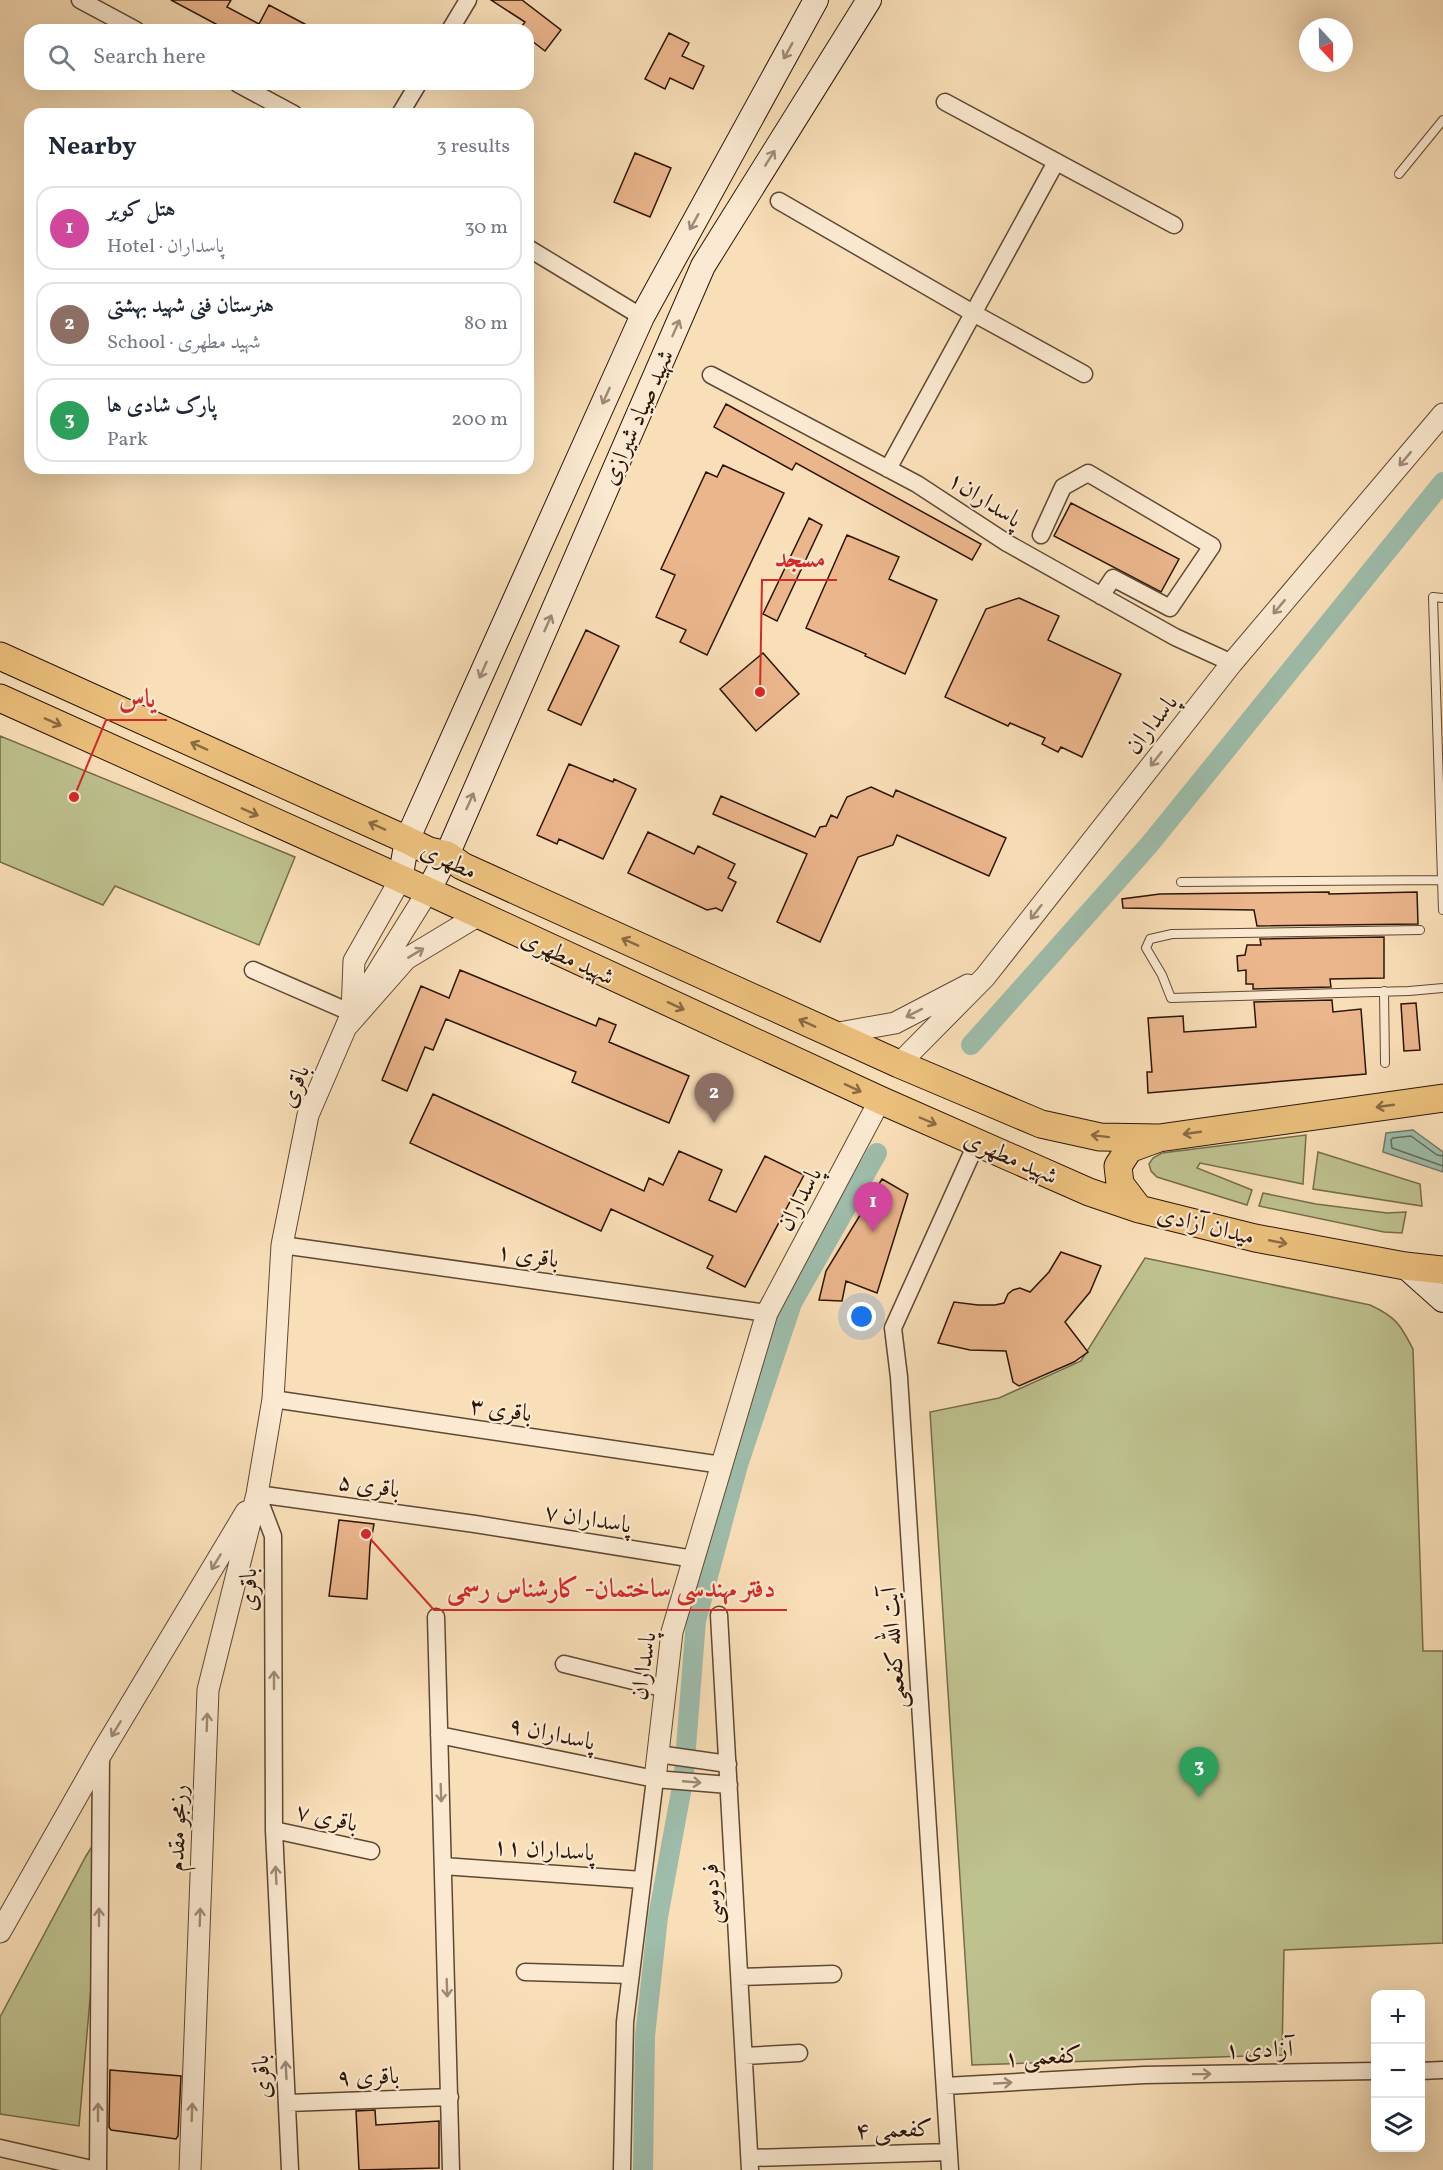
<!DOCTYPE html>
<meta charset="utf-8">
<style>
:root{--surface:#fff;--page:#f2f2f3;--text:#1f2937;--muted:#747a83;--line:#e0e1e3;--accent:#111827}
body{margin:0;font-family:Vollkorn,Amiri,serif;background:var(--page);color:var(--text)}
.controls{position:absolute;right:18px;bottom:18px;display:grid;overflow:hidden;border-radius:12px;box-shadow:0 6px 24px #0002}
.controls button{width:54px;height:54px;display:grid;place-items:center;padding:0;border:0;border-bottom:2px solid var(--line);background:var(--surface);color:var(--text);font:30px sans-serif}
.compass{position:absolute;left:1299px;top:18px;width:54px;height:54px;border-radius:50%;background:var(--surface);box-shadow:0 6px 24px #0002;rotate:158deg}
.you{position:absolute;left:862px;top:1317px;width:21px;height:21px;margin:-15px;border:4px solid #fff;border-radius:50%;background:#1a73e8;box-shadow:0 0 0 9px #1a73e833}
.badge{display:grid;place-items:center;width:39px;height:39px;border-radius:50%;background:var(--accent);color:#fff;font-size:20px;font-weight:700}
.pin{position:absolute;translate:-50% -50px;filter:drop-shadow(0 2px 3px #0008)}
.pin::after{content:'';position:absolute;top:32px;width:21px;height:18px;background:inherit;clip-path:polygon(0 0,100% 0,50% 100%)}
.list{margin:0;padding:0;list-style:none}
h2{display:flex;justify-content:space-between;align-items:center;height:78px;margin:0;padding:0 24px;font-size:26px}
h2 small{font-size:20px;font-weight:400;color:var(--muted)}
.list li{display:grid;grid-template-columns:39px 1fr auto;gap:18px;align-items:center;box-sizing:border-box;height:84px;margin:0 12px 12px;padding:0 12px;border:2px solid var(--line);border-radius:18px}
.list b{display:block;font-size:22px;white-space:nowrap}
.list p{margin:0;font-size:20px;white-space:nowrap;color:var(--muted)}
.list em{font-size:20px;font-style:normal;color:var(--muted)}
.icon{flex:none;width:33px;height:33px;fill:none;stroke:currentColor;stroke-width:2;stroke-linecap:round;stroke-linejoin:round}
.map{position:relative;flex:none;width:1443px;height:2170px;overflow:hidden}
.search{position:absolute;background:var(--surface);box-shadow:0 6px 24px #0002;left:24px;top:24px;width:510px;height:66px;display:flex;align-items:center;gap:15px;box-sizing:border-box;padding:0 21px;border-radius:18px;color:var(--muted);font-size:22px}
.panel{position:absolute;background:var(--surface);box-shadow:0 6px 24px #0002;left:24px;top:108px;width:510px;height:366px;border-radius:18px}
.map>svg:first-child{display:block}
.green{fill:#bec28f;stroke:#756c4b;stroke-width:1.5}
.water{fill:#9ebdab;stroke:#707a69;stroke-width:1.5}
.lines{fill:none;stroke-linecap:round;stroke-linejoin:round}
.shore{stroke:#656959;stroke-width:1.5}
.canal{stroke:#9ebdab;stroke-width:20}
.building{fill:#ecb68c;stroke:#2c1507;stroke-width:1.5}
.service-casing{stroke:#5f4833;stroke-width:10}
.minor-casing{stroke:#5f4833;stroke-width:19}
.tertiary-casing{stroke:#5f4833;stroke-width:23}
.secondary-casing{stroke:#2c1507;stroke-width:26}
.primary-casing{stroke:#2c1507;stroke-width:29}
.service{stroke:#fbead1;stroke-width:8}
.minor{stroke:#fbead1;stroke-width:16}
.tertiary{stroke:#fbead1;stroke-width:21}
.secondary{stroke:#fbead1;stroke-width:24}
.primary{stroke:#ecc07c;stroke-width:27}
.oneway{stroke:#9e8a76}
.oneway2{stroke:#8c6a42}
.labels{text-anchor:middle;stroke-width:4.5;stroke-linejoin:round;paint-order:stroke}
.street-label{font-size:24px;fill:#2c1507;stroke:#fbead1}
.leader{fill:none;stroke:#d62828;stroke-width:2}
.callout-dot{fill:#d62828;stroke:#fbead1;stroke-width:2}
.callout-label{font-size:26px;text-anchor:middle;font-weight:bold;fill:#d62828;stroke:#fbead1;stroke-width:4.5;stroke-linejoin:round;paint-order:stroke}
</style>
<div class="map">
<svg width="1443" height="2170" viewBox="0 0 1443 2170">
<rect width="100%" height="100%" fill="#f9dfb8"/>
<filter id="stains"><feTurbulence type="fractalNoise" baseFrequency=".00333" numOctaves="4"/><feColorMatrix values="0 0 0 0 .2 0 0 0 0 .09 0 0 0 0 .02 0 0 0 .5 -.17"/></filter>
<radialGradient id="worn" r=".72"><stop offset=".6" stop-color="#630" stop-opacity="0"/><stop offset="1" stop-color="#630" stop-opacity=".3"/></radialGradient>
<!-- green -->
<path class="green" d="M 0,736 L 295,857 L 259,945 L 115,886 L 103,905 L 0,862 Z
M 1306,1135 L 1303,1184 L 1200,1163 L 1197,1168 L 1252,1190 L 1247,1205 L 1157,1177 L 1151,1171 L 1149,1164 L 1153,1158 L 1162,1153 Z
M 1318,1152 L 1420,1184 L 1422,1206 L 1313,1189 Z
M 1263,1193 L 1316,1204 L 1387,1213 L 1406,1212 L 1402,1233 L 1384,1232 L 1259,1206 Z
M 1145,1258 L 1370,1305 C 1396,1317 1400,1324 1413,1349 L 1423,1651 L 1443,1651 L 1443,1943 L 1284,1950 L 1282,2055 L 972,2065 L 930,1412 L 999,1398 L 1081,1361 Z
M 105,1826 L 79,2126 L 0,2114 L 0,2017 L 86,1856 Z"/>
<!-- water -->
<path class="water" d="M 1413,1130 L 1443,1152 L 1443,1172 L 1383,1152 L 1386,1133 Z"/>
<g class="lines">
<!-- shore -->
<path class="shore" d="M 1443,1156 L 1437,1155 L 1411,1136 L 1393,1138 L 1391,1140 L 1392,1148 L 1443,1166"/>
<!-- canal -->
<path class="canal" d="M 971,1045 L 1149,845 L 1443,482
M 684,1772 L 696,1621 L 738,1465 L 792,1303 L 877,1153
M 643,2170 L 645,2036 L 658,1917 L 681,1792"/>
</g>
<!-- building -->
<path class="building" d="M 171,0 L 231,0 L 227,7 L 259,24 L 269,5 L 316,30 L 227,30 Z
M 491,0 L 522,0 L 561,30 L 545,51 L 528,38 L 528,30 L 519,30 L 525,22 Z
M 669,33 L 689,43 L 682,56 L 704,66 L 693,89 L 670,78 L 665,89 L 645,79 Z
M 635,153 L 671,168 L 650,217 L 614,202 Z
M 726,404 L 981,544 L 972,560 L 796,463 L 792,470 L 714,427 Z
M 723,465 L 784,493 L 707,655 L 680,642 L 686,630 L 656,617 L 675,575 L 661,569 L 706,472 L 717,477 Z
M 1071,503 L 1179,559 L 1161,592 L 1054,536 Z
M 809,518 L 822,525 L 777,621 L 763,614 Z
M 847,535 L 899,557 L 889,579 L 937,600 L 905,674 L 865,656 L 866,654 L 806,628 Z
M 1019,598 L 1059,616 L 1048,640 L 1121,674 L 1082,757 L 1061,747 L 1058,752 L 1042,744 L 1045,738 L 1010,723 L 1008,726 L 945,697 L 986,609 Z
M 586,630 L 619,646 L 581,725 L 548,710 Z
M 763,653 L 799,694 L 756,731 L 720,689 Z
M 569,764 L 613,782 L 614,779 L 636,789 L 603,859 L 559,839 L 557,844 L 537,835 Z
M 871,787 L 893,797 L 896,790 L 1006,838 L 989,876 L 897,835 L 893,845 L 858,857 L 820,942 L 777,922 L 807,854 L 713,814 L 721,796 L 815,837 L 820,827 L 826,826 L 831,815 L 837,818 L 847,797 Z
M 648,832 L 694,854 L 698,846 L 735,864 L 728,878 L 736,882 L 722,911 L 716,908 L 707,910 L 628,873 Z
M 1329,892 L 1329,894 L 1417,892 L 1418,924 L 1257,926 L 1254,910 L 1123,908 L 1122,899 L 1160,894 Z
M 1384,937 L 1384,978 L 1330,979 L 1331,987 L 1253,989 L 1253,984 L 1246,984 L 1246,970 L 1238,971 L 1237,956 L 1245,955 L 1247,945 L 1261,945 L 1260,939 Z
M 460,970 L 596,1026 L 599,1018 L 616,1025 L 609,1042 L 689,1076 L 669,1123 L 572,1082 L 576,1072 L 446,1019 L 433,1050 L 425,1047 L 407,1091 L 382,1080 L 421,986 L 449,998 Z
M 1332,1000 L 1333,1012 L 1361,1009 L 1366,1074 L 1148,1093 L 1147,1072 L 1152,1072 L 1148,1018 L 1183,1016 L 1184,1032 L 1256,1027 L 1254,1002 Z
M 1416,1003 L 1420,1050 L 1404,1051 L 1401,1004 Z
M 433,1094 L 644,1191 L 649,1178 L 663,1185 L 679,1151 L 722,1170 L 709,1200 L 736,1212 L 765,1156 L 804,1175 L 745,1287 L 707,1268 L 713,1256 L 611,1209 L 601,1231 L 410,1143 Z
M 882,1179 L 908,1194 L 877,1293 L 846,1281 L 842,1301 L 819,1300 L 826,1271 Z
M 1061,1252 L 1101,1266 L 1090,1292 L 1065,1322 L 1088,1352 L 1074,1362 L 1019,1386 L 1013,1382 L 1006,1351 L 970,1350 L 938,1343 L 954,1302 L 978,1305 L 995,1305 L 1004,1303 L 1008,1294 L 1013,1290 L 1020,1288 L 1030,1292 L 1049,1272 Z
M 339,1520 L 374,1524 L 370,1546 L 367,1599 L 329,1596 Z
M 110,2070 L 181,2076 L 178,2136 L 176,2139 L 111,2130 L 109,2127 Z
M 375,2110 L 376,2125 L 439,2121 L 439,2168 L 359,2170 L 356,2111 Z"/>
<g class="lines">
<!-- service casing -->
<g class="service-casing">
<path id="service" d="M 1399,174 L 1443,120
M 1443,598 L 1433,597 L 1443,910
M 1181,882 L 1442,880
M 1420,930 L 1172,934 L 1150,939 L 1146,948 L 1162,975 L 1171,998 L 1409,991 L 1443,988
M 1384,991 L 1385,1063"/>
</g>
<!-- minor casing -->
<g class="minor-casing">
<path id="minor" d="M 80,0 L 136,30
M 450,30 L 468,0
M 238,84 L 294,114
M 945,102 L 1174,225
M 400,114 L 418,84
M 779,201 L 973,313 L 1084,374
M 528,248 L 642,317
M 711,375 L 917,484 L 1007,543 L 1175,637 L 1232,663
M 888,469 L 1056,162
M 1041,535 L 1063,487 L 1088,473 L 1212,546 L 1170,608 L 1113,578 L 1101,596
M 253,970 L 352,1013
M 282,1245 L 767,1313
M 273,1399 L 722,1465
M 719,1615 L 750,2170
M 436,1617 L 451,2170
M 564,1664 L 666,1689
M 439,1735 L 655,1779 L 729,1785
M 658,1754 L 728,1764
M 274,1830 L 371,1851
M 443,1866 L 642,1880
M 525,1972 L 631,1975
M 740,1977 L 833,1974
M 744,2056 L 799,2053
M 1420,2071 L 1443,2070
M 945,2086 L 1144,2075 L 1376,2071
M 288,2103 L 450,2097
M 0,2148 L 96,2170
M 750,2158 L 949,2152
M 98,2170 L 101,1754
M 290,2170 L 274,1830 L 273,1536 L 257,1494 L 475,1524 L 694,1559
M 622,2170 L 625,2022 L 655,1779
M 950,2170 L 899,1377 L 893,1328 L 977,1142"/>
</g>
<!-- tertiary casing -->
<g class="tertiary-casing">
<path id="tertiary" d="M 370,984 L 428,891
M 348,1025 L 406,959 L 479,915
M 833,1034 L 895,1023 L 968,985
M 899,1064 L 985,977 L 1232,663 L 1443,414
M 655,1779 L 672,1632 L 767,1313 L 880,1100
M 0,1932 L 101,1754 L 246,1512
M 190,2170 L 208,1690 L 257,1494 L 273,1399 L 282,1245 L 308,1115 L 352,1013 L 354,961 L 400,880"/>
</g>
<!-- secondary casing -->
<g class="secondary-casing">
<path id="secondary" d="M 400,880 L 407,840 L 642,317 L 816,0
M 428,891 L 447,855 L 703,266 L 869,0
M 1405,1266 L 1443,1300"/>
</g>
<!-- primary casing -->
<g class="primary-casing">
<path id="primary" d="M 0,656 L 407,840 L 429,851 L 447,855 L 462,866 L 899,1064 L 1041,1124 L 1100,1137 L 1159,1138
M 0,698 L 428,891 L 880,1100 L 1089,1192 L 1139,1209 L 1255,1238 L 1405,1266 L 1443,1270
M 1139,1209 L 1120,1184 L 1118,1166 L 1129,1149 L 1159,1138 L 1443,1098"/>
</g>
<!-- service -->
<use href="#service" class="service"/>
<!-- minor -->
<use href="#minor" class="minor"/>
<!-- tertiary -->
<use href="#tertiary" class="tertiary"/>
<!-- secondary -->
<use href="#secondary" class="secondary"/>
<!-- primary -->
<use href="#primary" class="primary"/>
</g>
<!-- one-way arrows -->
<defs><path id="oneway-shaft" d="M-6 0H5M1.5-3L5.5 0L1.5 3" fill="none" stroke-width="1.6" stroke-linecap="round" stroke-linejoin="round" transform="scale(1.5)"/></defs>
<g class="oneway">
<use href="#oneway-shaft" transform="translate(788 51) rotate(119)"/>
<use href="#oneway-shaft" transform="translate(770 158) rotate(-58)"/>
<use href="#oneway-shaft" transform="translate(694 222) rotate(119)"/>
<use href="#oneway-shaft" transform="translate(676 328) rotate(-66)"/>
<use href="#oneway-shaft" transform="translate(606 396) rotate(114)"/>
<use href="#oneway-shaft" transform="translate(1405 459) rotate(130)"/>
<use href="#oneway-shaft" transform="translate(1279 607) rotate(130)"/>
<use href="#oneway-shaft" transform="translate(548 623) rotate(-66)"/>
<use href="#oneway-shaft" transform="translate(483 670) rotate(114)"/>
<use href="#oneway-shaft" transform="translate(1156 759) rotate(128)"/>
<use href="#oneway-shaft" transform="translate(470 801) rotate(-66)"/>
<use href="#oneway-shaft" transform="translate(1036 912) rotate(128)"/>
<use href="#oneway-shaft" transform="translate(416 953) rotate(-31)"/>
<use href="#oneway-shaft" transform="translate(914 1013) rotate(153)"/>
<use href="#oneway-shaft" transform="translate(216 1562) rotate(121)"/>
<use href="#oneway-shaft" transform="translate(274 1680) rotate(-90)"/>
<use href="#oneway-shaft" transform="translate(207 1722) rotate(-88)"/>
<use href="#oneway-shaft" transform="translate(116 1729) rotate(121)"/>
<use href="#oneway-shaft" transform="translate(692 1782) rotate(5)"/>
<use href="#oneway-shaft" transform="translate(441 1793) rotate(88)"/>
<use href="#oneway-shaft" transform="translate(276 1875) rotate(-93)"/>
<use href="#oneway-shaft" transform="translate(99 1917) rotate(-90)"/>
<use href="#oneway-shaft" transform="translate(200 1917) rotate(-88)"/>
<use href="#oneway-shaft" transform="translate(447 1988) rotate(88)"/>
<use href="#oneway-shaft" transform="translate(286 2070) rotate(-93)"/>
<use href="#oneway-shaft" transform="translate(1202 2074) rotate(-1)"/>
<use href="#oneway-shaft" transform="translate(1003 2083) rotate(-3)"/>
<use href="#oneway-shaft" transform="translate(98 2112) rotate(-90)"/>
<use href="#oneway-shaft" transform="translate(192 2112) rotate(-88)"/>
</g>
<g class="oneway2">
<use href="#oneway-shaft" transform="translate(53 722) rotate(24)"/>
<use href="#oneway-shaft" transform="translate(199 746) rotate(-156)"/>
<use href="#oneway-shaft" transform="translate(250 812) rotate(24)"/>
<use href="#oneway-shaft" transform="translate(377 826) rotate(-156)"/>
<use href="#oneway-shaft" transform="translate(630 942) rotate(-156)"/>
<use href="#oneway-shaft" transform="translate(676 1006) rotate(25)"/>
<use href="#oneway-shaft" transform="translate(807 1023) rotate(-156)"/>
<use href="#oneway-shaft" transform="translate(853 1088) rotate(25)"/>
<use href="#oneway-shaft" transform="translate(1385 1106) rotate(172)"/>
<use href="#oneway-shaft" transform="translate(928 1121) rotate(23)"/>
<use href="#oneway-shaft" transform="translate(1192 1133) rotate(172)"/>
<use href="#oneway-shaft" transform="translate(1100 1136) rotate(-173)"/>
<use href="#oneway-shaft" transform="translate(1278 1242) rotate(11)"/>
</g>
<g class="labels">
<!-- street labels -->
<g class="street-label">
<text transform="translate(637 417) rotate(-66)" y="8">شهید صیاد شیرازی</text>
<text transform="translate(985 499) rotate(33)" y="8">پاسداران۱</text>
<text transform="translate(1151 724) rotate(-52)" y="8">پاسداران</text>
<text transform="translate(449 860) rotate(25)" y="8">مطهری</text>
<text transform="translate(568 957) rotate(25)" y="8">شهید مطهری</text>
<text transform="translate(294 1086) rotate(-68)" y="8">باقری</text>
<text transform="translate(1011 1157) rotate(24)" y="8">شهید مطهری</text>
<text transform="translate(799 1199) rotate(-62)" y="8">پاسداران</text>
<text transform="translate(1206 1225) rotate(14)" y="8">میدان آزادی</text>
<text transform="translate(528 1255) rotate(8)" y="8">باقری ۱</text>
<text transform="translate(501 1409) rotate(8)" y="8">باقری ۳</text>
<text transform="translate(369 1485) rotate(8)" y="8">باقری ۵</text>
<text transform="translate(588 1518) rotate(9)" y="8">پاسداران ۷</text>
<text transform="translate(248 1590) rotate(-90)" y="8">باقری</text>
<text transform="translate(893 1648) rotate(-94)" y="8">آیت الله کفعمی</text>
<text transform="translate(643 1666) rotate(-82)" y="8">پاسداران</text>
<text transform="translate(552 1733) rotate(12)" y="8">پاسداران ۹</text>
<text transform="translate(327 1817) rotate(12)" y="8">باقری ۷</text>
<text transform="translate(177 1828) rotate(-88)" y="8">رزمجو مقدم</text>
<text transform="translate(544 1849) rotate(4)" y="8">پاسداران ۱۱</text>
<text transform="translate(711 1894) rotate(-93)" y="8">فردوسی</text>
<text transform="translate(1259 2049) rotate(-1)" y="8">آزادی ۱</text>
<text transform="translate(1043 2056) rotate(-3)" y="8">کفعمی ۱</text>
<text transform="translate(368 2076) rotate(-2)" y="8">باقری ۹</text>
<text transform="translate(261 2077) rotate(-93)" y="8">باقری</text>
<text transform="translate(894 2129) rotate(-2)" y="8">کفعمی ۴</text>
</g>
</g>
<!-- callouts -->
<path class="leader" d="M760 692L762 580H837M74 797L106 720H167M366 1534L434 1610H787"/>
<g class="callout-dot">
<circle cx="760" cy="692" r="6"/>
<circle cx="74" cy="797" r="6"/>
<circle cx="366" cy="1534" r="6"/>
</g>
<g class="callout-label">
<text x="800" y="567">مسجد</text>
<text x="137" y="707">یاس</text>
<text x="611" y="1597">دفتر مهندسی ساختمان- کارشناس رسمی</text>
</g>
<rect width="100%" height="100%" filter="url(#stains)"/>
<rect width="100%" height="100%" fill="url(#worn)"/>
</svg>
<div class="controls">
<button>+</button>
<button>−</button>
<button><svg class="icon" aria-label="layers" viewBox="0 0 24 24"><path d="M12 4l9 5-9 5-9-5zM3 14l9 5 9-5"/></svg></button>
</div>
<svg class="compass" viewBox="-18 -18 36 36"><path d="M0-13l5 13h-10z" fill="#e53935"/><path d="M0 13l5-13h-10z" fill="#747a83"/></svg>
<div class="you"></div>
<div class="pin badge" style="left:873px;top:1232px;background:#d1479c">1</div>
<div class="pin badge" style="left:714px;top:1123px;background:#8d6e63">2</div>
<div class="pin badge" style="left:1199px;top:1797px;background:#2e9e5b">3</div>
<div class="search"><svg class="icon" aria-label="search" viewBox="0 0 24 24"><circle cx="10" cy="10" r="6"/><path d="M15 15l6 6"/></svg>Search here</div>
<section class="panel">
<h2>Nearby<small>3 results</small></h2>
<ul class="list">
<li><span class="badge" style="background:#d1479c">1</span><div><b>هتل کویر</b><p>Hotel · پاسداران</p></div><em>30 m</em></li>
<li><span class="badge" style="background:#8d6e63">2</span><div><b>هنرستان فنی شهید بهشتی</b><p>School · شهید مطهری</p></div><em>80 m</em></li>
<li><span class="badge" style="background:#2e9e5b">3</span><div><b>پارک شادی ها</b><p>Park</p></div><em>200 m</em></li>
</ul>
</section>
</div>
